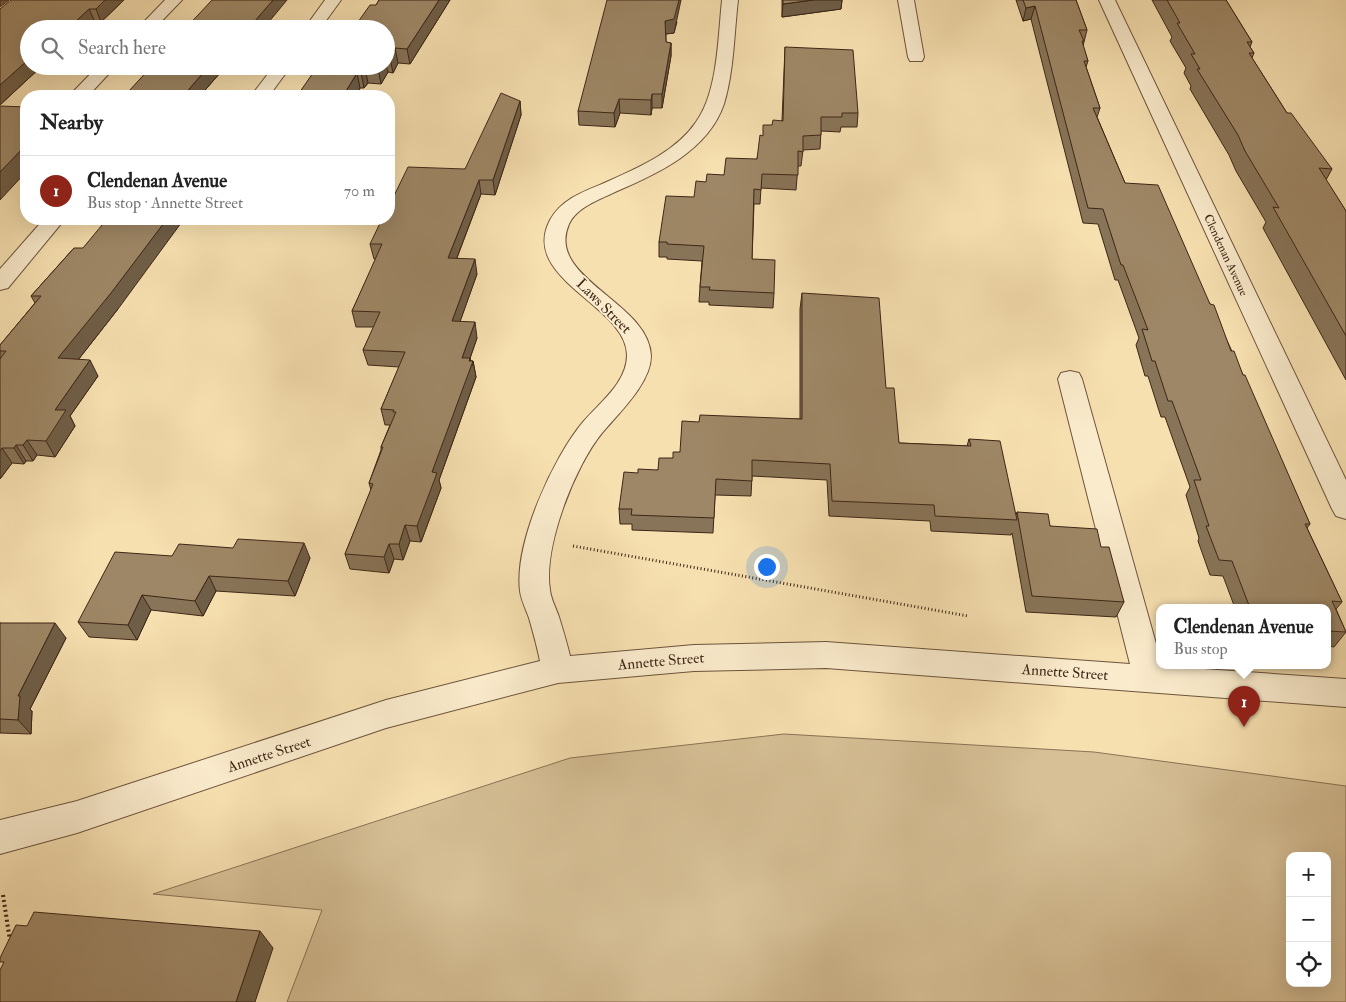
<!DOCTYPE html>
<meta charset="utf-8">
<style>
:root{--surface:#fff;--page:#f6f6f6;--text:#222;--muted:#767676;--line:#e0e0e0;--accent:#8f2418}
body{margin:0;font-family:"IM FELL Double Pica",serif;background:var(--page);color:var(--text)}
.controls{position:absolute;right:15px;bottom:15px;display:grid;overflow:hidden;border-radius:10px;box-shadow:0 5px 20px #0002}
.controls button{width:45px;height:45px;display:grid;place-items:center;padding:0;border:0;border-bottom:1px solid var(--line);background:var(--surface);color:var(--text);font:25px sans-serif}
.you{position:absolute;left:766px;top:566px;width:18px;height:18px;margin:-12px;border:4px solid #fff;border-radius:50%;background:#1a73e8;box-shadow:0 0 0 8px #1a73e833}
.badge{display:grid;place-items:center;width:32px;height:32px;border-radius:50%;background:var(--accent);color:#fff;font-size:16px;font-weight:700}
.pin{position:absolute;translate:-50% -41px;filter:drop-shadow(0 1px 2px #0008)}
.pin::after{content:'';position:absolute;top:26px;width:18px;height:15px;background:inherit;clip-path:polygon(0 0,100% 0,50% 100%)}
.popup{position:absolute;left:1156px;top:604px;width:175px;height:65px;box-sizing:border-box;display:grid;place-content:center;border-radius:10px;background:var(--surface);filter:drop-shadow(0 1px 4px #0005);font-size:16px;white-space:nowrap;color:var(--muted)}
.popup b{font-size:19px;color:var(--text)}
.popup::after{content:'';position:absolute;left:50%;top:100%;margin-left:-10px;border:10px solid transparent;border-top-color:var(--surface)}
.list{margin:0;padding:0;list-style:none}
h2{display:flex;justify-content:space-between;align-items:center;height:65px;margin:0;padding:0 20px;font-size:21px}
h2 small{font-size:16px;font-weight:400;color:var(--muted)}
.list li{display:grid;grid-template-columns:32px 1fr auto;gap:15px;align-items:center;box-sizing:border-box;height:70px;padding:0 20px;border-top:1px solid var(--line)}
.list b{display:block;font-size:19px;white-space:nowrap}
.list p{margin:0;font-size:16px;white-space:nowrap;color:var(--muted)}
.list em{font-size:16px;font-style:normal;color:var(--muted)}
.icon{flex:none;width:28px;height:28px;fill:none;stroke:currentColor;stroke-width:2;stroke-linecap:round;stroke-linejoin:round}
.map{position:relative;flex:none;width:1346px;height:1002px;overflow:hidden}
.search{position:absolute;background:var(--surface);box-shadow:0 5px 20px #0002;left:20px;top:20px;width:375px;height:55px;display:flex;align-items:center;gap:12px;box-sizing:border-box;padding:0 18px;border-radius:28px;color:var(--muted);font-size:19px}
.panel{position:absolute;background:var(--surface);box-shadow:0 5px 20px #0002;left:20px;top:90px;width:375px;height:135px;border-radius:20px}
.map>svg:first-child{display:block}
.green{fill:#d7c096;stroke:#8a7356;fill-rule:evenodd}
.lines{fill:none;stroke-linecap:round;stroke-linejoin:round}
.minor-casing{stroke:#6c543c;stroke-width:2}
.path-far1{stroke:#3d2616;stroke-width:3;stroke-dasharray:1 2.5;stroke-linecap:butt}
.path{stroke:#3d2616;stroke-width:4;stroke-dasharray:2 3;stroke-linecap:butt}
.minor{fill:#faebcc;fill-rule:evenodd}
.wall{fill:#887458;stroke:#3d2616}
.shaded-wall{fill:#6f5e47;stroke:#3d2616}
.building{fill:#9e8766;stroke:#3d2616}
.labels{text-anchor:middle;stroke-width:4;stroke-linejoin:round;paint-order:stroke}
.far-street-label{font-size:12px;fill:#3d2616;stroke:#faebcc}
.street-label{font-size:15px;fill:#3d2616;stroke:#faebcc}
</style>
<div class="map">
<svg width="1346" height="1002" viewBox="0 0 1346 1002">
<rect width="100%" height="100%" fill="#f7e0b0"/>
<filter id="stains"><feTurbulence type="fractalNoise" baseFrequency=".004" numOctaves="4"/><feColorMatrix values="0 0 0 0 .2 0 0 0 0 .09 0 0 0 0 .02 0 0 0 .5 -.17"/></filter>
<radialGradient id="worn" r=".72"><stop offset=".6" stop-color="#630" stop-opacity="0"/><stop offset="1" stop-color="#630" stop-opacity=".3"/></radialGradient>
<!-- green -->
<path class="green" d="M 784,734 L 1094,752 L 1346,786 L 1346,1002 L 287,1002 L 322,910 L 153,894 L 570,758 ZM 1290,856 L 1327,856 L 1327,983 L 1290,983 Z"/>
<g class="lines">
<!-- minor casing -->
<g class="minor-casing">
<path id="minor" d="M 165,0 L 182,0 L 154,29 L 137,29 Z
M 325,0 L 341,0 L 320,29 L 304,29 Z
M 722,0 L 738,0 C 734,34 734,71 724,104 C 708,151 657,174 615,192 C 599,200 577,207 569,224 C 545,279 650,302 651,356 C 651,383 619,413 602,433 C 575,466 543,547 550,590 C 551,599 556,608 559,617 C 563,630 567,643 570,656 L 694,645 L 826,642 L 1130,664 L 1058,379 L 1061,373 L 1070,371 L 1079,373 L 1082,379 L 1160,658 L 1160,666 L 1346,679 L 1346,707 L 826,668 L 694,671 L 558,683 L 386,728 L 77,833 L 0,854 L 0,820 L 77,801 L 386,700 L 540,661 C 537,646 533,632 529,618 C 526,609 521,600 520,591 C 514,543 553,458 583,422 C 599,403 627,383 627,355 C 627,306 519,279 550,220 C 561,200 582,192 602,184 C 635,169 675,153 696,122 C 718,92 718,37 722,0 Z
M 898,0 L 914,0 L 924,57 L 922,61 L 910,61 L 908,57 Z
M 1099,0 L 1115,0 L 1346,480 L 1346,519 L 1336,516 L 1332,509 Z
M 98,66 L 116,66 L 88,96 L 69,96 Z
M 274,66 L 291,66 L 269,96 L 251,96 Z
M 44,219 L 65,219 L 8,288 L 0,290 L 0,269 Z"/>
</g>
<!-- path-far1 -->
<path class="path-far1" d="M 573,546 L 968,616"/>
<!-- path -->
<path class="path" d="M 3,895 L 10,941"/>
<!-- minor -->
<use href="#minor" class="minor"/>
</g>
<!-- wall -->
<path class="wall" d="M 124,0 L 101,22 L 95,22 L 88,29 L 29,29 L 29,66 L 42,66 L 0,105 L 0,9 Z
M 379,0 L 450,0 L 410,64 L 398,63 L 393,73 L 388,72 L 381,84 L 368,83 L 364,88 L 360,88 L 356,96 L 297,96 L 323,73 L 327,66 L 386,66 L 386,29 L 376,5 Z
M 782,0 L 842,0 L 841,9 L 782,17 Z
M 1016,0 L 1076,0 L 1087,30 L 1083,46 L 1088,61 L 1086,67 L 1100,108 L 1097,117 L 1125,183 L 1210,304 L 1243,375 L 1310,524 L 1307,528 L 1342,602 L 1336,609 L 1346,632 L 1334,647 L 1328,646 L 1328,608 L 1235,608 L 1223,576 L 1210,575 L 1198,541 L 1199,538 L 1186,495 L 1190,487 L 1165,417 L 1161,417 L 1148,376 L 1145,376 L 1136,345 L 1139,338 L 1118,280 L 1115,280 L 1098,224 L 1083,223 L 1031,19 L 1023,21 Z
M 1152,0 L 1226,0 L 1252,42 L 1250,47 L 1254,53 L 1252,58 L 1287,113 L 1332,169 L 1326,180 L 1346,211 L 1346,380 L 1263,228 L 1266,222 L 1236,171 L 1229,155 L 1190,89 L 1191,86 L 1184,73 L 1186,68 L 1170,41 L 1172,37 Z
M 677,22 L 674,33 L 666,34 L 666,42 L 671,43 L 671,56 L 662,108 L 652,108 L 651,115 L 620,113 L 615,127 L 579,125 L 578,111 Z
M 785,47 L 858,113 L 857,127 L 841,127 L 840,132 L 821,131 L 820,149 L 803,150 L 801,166 L 798,166 L 796,190 L 761,188 L 760,204 L 754,204 L 752,259 L 774,293 L 773,308 L 709,305 L 709,302 L 699,302 L 700,287 L 702,261 L 667,259 L 667,257 L 659,257 L 659,242 L 706,182 L 724,175 L 757,159 L 763,136 L 772,125 L 782,121 Z
M 226,66 L 200,96 L 130,96 L 128,92 Z
M 520,101 L 521,115 L 495,195 L 481,194 L 457,258 L 477,274 L 460,321 L 477,338 L 470,358 L 471,361 L 473,361 L 476,377 L 439,480 L 441,488 L 421,542 L 410,541 L 403,560 L 394,559 L 389,573 L 350,569 L 345,554 L 371,490 L 369,483 L 381,450 L 381,447 L 390,425 L 385,425 L 381,409 L 399,367 L 368,365 L 363,350 L 374,327 L 356,327 L 352,311 L 376,259 L 374,259 L 370,244 L 465,169 Z
M 74,248 L 118,309 L 78,360 L 98,376 L 70,416 L 75,426 L 55,457 L 37,455 L 33,461 L 26,461 L 24,464 L 12,463 L 0,479 L 0,345 L 35,303 L 31,296 Z
M 802,293 L 886,388 L 899,443 L 967,446 L 969,439 L 1016,515 L 1017,512 L 1101,547 L 1124,602 L 1116,617 L 1026,612 L 1012,533 L 1011,535 L 931,531 L 930,521 L 829,516 L 827,480 L 752,476 L 751,496 L 715,495 L 713,533 L 632,530 L 632,524 L 620,524 L 619,509 L 638,473 L 658,470 L 673,458 L 680,452 L 699,422 L 800,419 L 800,309 Z
M 172,556 L 310,558 L 295,596 L 216,591 L 203,616 L 151,610 L 137,640 L 89,637 L 78,622 Z
M 0,623 L 66,638 L 30,709 L 32,711 L 31,734 L 0,733 Z"/>
<!-- shaded-wall -->
<path class="shaded-wall" d="M 0,0 L 9,0 L 0,7 Z
M 105,0 L 124,0 L 101,22 L 96,9 Z
M 273,0 L 287,0 L 263,29 L 248,29 Z
M 439,0 L 450,0 L 410,64 L 407,49 Z
M 679,0 L 681,0 L 674,33 L 665,34 L 665,21 Z
M 813,0 L 842,0 L 841,9 L 782,17 L 783,4 Z
M 1035,6 L 1031,19 L 1023,21 L 1026,8 Z
M 89,9 L 95,22 L 88,29 L 75,29 L 73,24 Z
M 68,24 L 70,29 L 63,29 Z
M 671,43 L 671,56 L 662,108 L 662,94 Z
M 395,48 L 398,63 L 393,73 L 390,58 Z
M 29,59 L 29,66 L 42,66 L 0,105 L 0,85 Z
M 386,65 L 388,72 L 381,84 L 378,69 L 380,66 L 386,66 Z
M 209,66 L 226,66 L 200,96 L 184,96 L 184,95 Z
M 365,68 L 368,83 L 364,88 L 361,73 Z
M 357,73 L 360,88 L 356,96 L 343,96 Z
M 652,94 L 652,108 L 651,115 L 651,100 Z
M 619,99 L 620,113 L 615,127 L 614,113 Z
M 520,101 L 521,115 L 495,195 L 493,180 Z
M 26,145 L 26,172 L 0,200 L 0,172 Z
M 479,180 L 481,194 L 451,273 L 448,258 Z
M 167,219 L 184,219 L 118,309 L 67,374 L 58,358 Z
M 475,259 L 477,274 L 455,336 L 452,321 Z
M 475,322 L 477,338 L 465,373 L 462,358 Z
M 470,358 L 472,366 L 473,361 L 476,377 L 439,480 L 441,488 L 421,542 L 417,526 L 432,472 Z
M 90,360 L 98,376 L 70,416 L 75,426 L 55,457 L 46,441 L 55,410 Z
M 27,440 L 37,455 L 33,461 L 23,445 Z
M 16,445 L 26,461 L 24,464 L 14,448 Z
M 2,448 L 12,463 L 0,479 L 0,451 Z
M 405,525 L 410,541 L 403,560 L 399,544 Z
M 304,543 L 310,558 L 295,596 L 288,581 Z
M 389,544 L 394,559 L 389,573 L 384,557 Z
M 209,576 L 216,591 L 203,616 L 195,601 Z
M 142,595 L 151,610 L 137,640 L 128,625 Z
M 55,623 L 66,638 L 30,709 L 32,711 L 31,734 L 18,720 L 18,696 Z
M 260,931 L 273,948 L 255,1002 L 236,1002 Z"/>
<!-- building -->
<path class="building" d="M 11,0 L 105,0 L 96,9 L 89,9 L 73,24 L 68,24 L 63,29 L 29,29 L 29,59 L 0,85 L 0,9 Z
M 212,0 L 273,0 L 248,29 L 185,29 Z
M 379,0 L 439,0 L 407,49 L 395,48 L 390,58 L 386,58 L 386,29 L 353,29 L 370,5 L 376,5 Z
M 607,0 L 679,0 L 674,19 L 665,21 L 666,42 L 671,43 L 662,94 L 652,94 L 651,100 L 619,99 L 614,113 L 578,111 Z
M 783,0 L 813,0 L 783,4 Z
M 1023,0 L 1076,0 L 1087,30 L 1079,30 L 1084,41 L 1082,41 L 1088,61 L 1084,61 L 1100,108 L 1093,108 L 1125,183 L 1158,185 L 1210,304 L 1214,305 L 1231,351 L 1234,351 L 1243,375 L 1245,375 L 1310,524 L 1305,524 L 1342,602 L 1332,601 L 1346,632 L 1328,631 L 1328,608 L 1250,608 L 1232,561 L 1219,560 L 1206,526 L 1209,526 L 1194,480 L 1201,480 L 1172,401 L 1168,401 L 1155,361 L 1152,361 L 1142,329 L 1148,330 L 1123,265 L 1121,265 L 1103,209 L 1088,208 L 1035,6 L 1026,8 Z
M 1167,0 L 1226,0 L 1252,42 L 1247,42 L 1254,53 L 1249,53 L 1287,113 L 1291,113 L 1332,169 L 1319,168 L 1346,211 L 1346,336 L 1273,207 L 1279,208 L 1245,151 L 1238,135 L 1197,69 L 1200,69 L 1191,54 L 1195,54 L 1177,23 L 1180,23 Z
M 785,47 L 853,50 L 858,113 L 842,113 L 842,117 L 821,117 L 821,135 L 803,136 L 803,152 L 798,151 L 798,175 L 762,174 L 761,190 L 754,189 L 752,259 L 775,260 L 774,293 L 709,290 L 710,287 L 700,287 L 704,246 L 667,244 L 667,242 L 659,242 L 666,196 L 694,197 L 696,181 L 706,182 L 707,174 L 724,175 L 726,158 L 757,159 L 760,135 L 763,136 L 763,125 L 772,125 L 773,120 L 783,121 Z
M 152,66 L 209,66 L 184,95 L 128,92 Z
M 327,66 L 380,66 L 378,69 L 365,68 L 361,73 L 357,73 L 343,96 L 297,96 L 313,73 L 323,73 Z
M 501,93 L 520,101 L 493,180 L 479,180 L 448,258 L 475,259 L 452,321 L 475,322 L 462,358 L 470,358 L 469,361 L 473,361 L 432,472 L 437,473 L 417,526 L 405,525 L 399,544 L 389,544 L 384,557 L 345,554 L 373,484 L 369,483 L 383,447 L 381,447 L 396,412 L 393,412 L 394,410 L 381,409 L 405,352 L 363,350 L 380,312 L 352,311 L 382,244 L 370,244 L 382,219 L 389,219 L 389,206 L 408,167 L 465,169 Z
M 0,106 L 26,107 L 26,145 L 0,172 Z
M 107,219 L 167,219 L 111,293 L 58,358 L 90,360 L 55,410 L 66,410 L 46,441 L 27,440 L 23,445 L 16,445 L 14,448 L 2,448 L 0,451 L 0,359 L 6,351 L 0,351 L 0,345 L 41,296 L 31,296 L 74,248 L 83,248 Z
M 802,293 L 879,298 L 886,388 L 894,388 L 899,443 L 971,446 L 969,439 L 1000,441 L 1017,520 L 935,516 L 934,505 L 832,501 L 830,464 L 752,460 L 752,481 L 716,479 L 714,518 L 631,515 L 632,509 L 619,509 L 624,472 L 638,473 L 638,469 L 658,470 L 659,458 L 673,458 L 673,452 L 680,452 L 682,421 L 699,422 L 700,415 L 802,419 Z
M 1017,512 L 1048,514 L 1050,526 L 1097,529 L 1101,547 L 1109,547 L 1124,602 L 1032,596 Z
M 238,539 L 304,543 L 288,581 L 209,576 L 195,601 L 142,595 L 128,625 L 78,622 L 115,552 L 172,556 L 179,544 L 233,548 Z
M 0,623 L 55,623 L 18,696 L 20,696 L 18,720 L 0,719 Z
M 34,912 L 260,931 L 236,1002 L 0,1002 L 0,970 L 4,962 L 0,962 L 0,958 L 16,925 L 27,926 Z"/>
<g class="labels">
<!-- far-street labels -->
<g class="far-street-label">
<text transform="translate(1226 255) rotate(65)" y="4">Clendenan Avenue</text>
</g>
<!-- street labels -->
<g class="street-label">
<text transform="translate(604 306) rotate(45)" y="5">Laws Street</text>
<text transform="translate(661 661) rotate(-5)" y="5">Annette Street</text>
<text transform="translate(1065 672) rotate(4)" y="5">Annette Street</text>
<text transform="translate(269 754) rotate(-18)" y="5">Annette Street</text>
</g>
</g>
<rect width="100%" height="100%" filter="url(#stains)"/>
<rect width="100%" height="100%" fill="url(#worn)"/>
</svg>
<div class="controls">
<button>+</button>
<button>−</button>
<button><svg class="icon" aria-label="locate" viewBox="0 0 24 24"><circle cx="12" cy="12" r="6"/><path d="M12 2v4M12 18v4M2 12h4M18 12h4"/></svg></button>
</div>
<div class="you"></div>
<div class="pin badge" style="left:1244px;top:727px">1</div>
<div class="popup"><b>Clendenan Avenue</b>Bus stop</div>
<div class="search"><svg class="icon" aria-label="search" viewBox="0 0 24 24"><circle cx="10" cy="10" r="6"/><path d="M15 15l6 6"/></svg>Search here</div>
<section class="panel">
<h2>Nearby<small></small></h2>
<ul class="list">
<li><span class="badge">1</span><div><b>Clendenan Avenue</b><p>Bus stop · Annette Street</p></div><em>70 m</em></li>
</ul>
</section>
</div>
